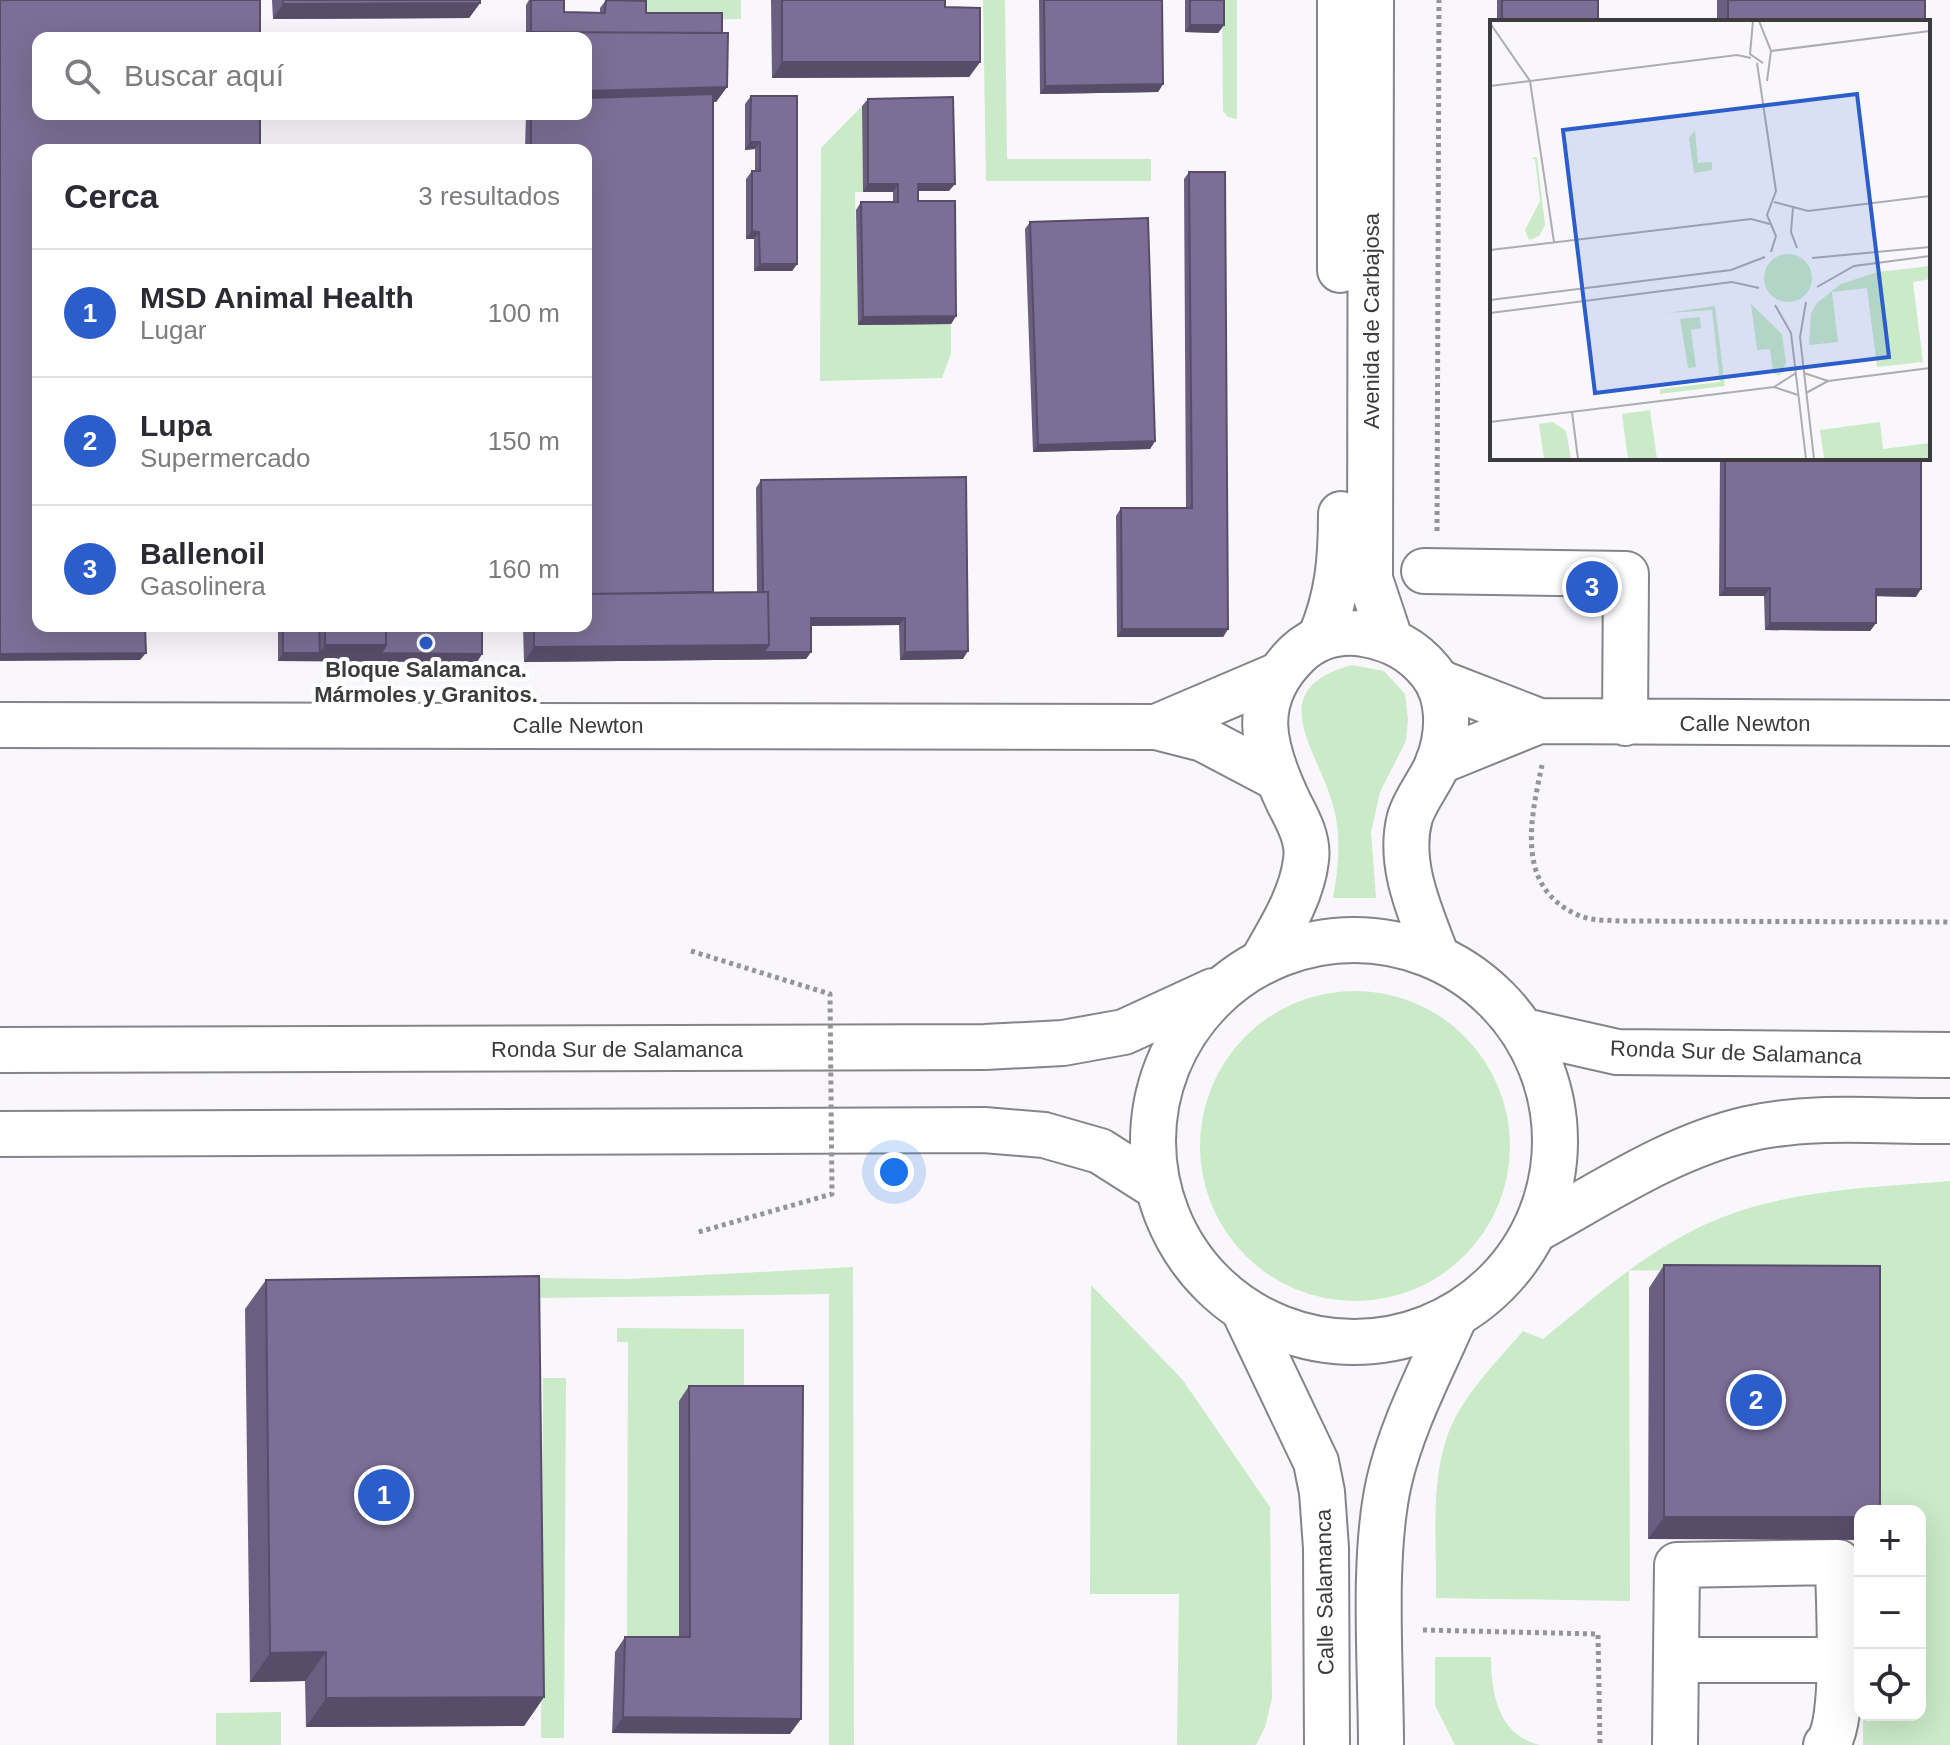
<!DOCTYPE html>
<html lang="es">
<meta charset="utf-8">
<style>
:root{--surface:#fff;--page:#f7f7f7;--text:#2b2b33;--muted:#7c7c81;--line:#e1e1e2;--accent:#2b5dcb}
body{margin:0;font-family:Arial,sans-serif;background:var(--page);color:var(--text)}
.controls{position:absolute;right:24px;bottom:24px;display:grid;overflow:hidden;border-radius:16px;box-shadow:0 8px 32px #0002}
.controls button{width:72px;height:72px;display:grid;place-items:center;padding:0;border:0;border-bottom:2px solid var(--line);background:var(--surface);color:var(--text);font:40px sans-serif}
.you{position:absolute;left:894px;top:1172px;width:28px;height:28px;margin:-20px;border:6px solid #fff;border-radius:50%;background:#1a73e8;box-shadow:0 0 0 12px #1a73e833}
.badge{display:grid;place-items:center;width:52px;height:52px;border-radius:50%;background:var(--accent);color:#fff;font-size:26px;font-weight:700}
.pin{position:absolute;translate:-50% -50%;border:4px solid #fff;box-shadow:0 2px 8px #0006}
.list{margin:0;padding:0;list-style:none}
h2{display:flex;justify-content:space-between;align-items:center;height:104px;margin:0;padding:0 32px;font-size:34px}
h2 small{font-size:26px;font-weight:400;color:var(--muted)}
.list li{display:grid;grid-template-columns:52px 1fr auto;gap:24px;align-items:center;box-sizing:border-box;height:128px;padding:0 32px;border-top:2px solid var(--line)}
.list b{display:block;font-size:30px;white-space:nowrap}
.list p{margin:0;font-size:26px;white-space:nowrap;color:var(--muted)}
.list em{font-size:26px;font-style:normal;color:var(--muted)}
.icon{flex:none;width:44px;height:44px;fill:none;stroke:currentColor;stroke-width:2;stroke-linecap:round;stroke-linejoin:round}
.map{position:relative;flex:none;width:1950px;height:1745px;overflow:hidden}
.search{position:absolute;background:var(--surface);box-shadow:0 8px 32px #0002;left:32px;top:32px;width:560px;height:88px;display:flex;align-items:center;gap:20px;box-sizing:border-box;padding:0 28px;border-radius:16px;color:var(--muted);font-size:30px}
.panel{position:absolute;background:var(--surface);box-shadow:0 8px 32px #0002;left:32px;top:144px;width:560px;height:488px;border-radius:16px}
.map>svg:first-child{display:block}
.green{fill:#caeac8}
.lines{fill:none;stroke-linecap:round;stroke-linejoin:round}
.minor-casing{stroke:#858488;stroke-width:48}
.major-casing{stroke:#858488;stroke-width:48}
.highway-casing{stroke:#858488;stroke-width:48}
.path{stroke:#959497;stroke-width:5;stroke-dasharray:4 4;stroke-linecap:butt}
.minor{stroke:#fff;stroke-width:44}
.major{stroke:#fff;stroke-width:44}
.highway{stroke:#fff;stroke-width:44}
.path-bridge{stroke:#959497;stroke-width:5;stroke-dasharray:4 4;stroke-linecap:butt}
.wall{fill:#6b5f81}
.shaded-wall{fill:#574d69}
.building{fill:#7c6e96;stroke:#574d69;stroke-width:2}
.poi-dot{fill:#2b5dcb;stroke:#fff;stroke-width:3}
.labels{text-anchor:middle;stroke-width:8;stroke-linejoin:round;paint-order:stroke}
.street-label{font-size:22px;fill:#3c3b3d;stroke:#fff}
.poi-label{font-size:22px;font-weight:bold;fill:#3c3b3d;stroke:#fff}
.inset-road{fill:none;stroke:#adacb0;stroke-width:2}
.view{fill:#2b5dcb;fill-opacity:0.15;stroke:#2b5dcb;stroke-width:4}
.inset-edge{fill:none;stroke:#3c3b3d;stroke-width:4}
</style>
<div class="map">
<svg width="1950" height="1745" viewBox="0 0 1950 1745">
<rect width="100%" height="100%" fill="#f9f7fc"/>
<!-- green -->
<path class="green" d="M 642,0 L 741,0 L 741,19 L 641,21 Z
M 983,0 L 1005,0 L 1007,159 L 1151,159 L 1151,181 L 986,181 Z
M 1222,0 L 1237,0 L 1237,119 L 1228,117 L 1223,111 Z
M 862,106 L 863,192 L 855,192 L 858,324 L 951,324 L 951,354 L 942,378 L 820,381 L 821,148 Z
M 1352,665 L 1384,671 L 1405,694 L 1408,719 L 1406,741 L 1380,792 L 1371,832 L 1376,898 L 1333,898 C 1339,865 1342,831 1331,799 C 1314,744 1264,689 1352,665 Z
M1200 1146a155 155 0 1 1 310 0a155 155 0 1 1-310 0Z
M 1950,1181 L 1950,1745 L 1863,1745 L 1863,1715 L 1920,1715 L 1920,1511 L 1864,1511 L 1864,1271 L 1629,1270 L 1630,1601 L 1436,1598 C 1437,1546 1430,1486 1447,1437 C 1461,1396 1496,1363 1523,1331 L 1543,1339 C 1590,1301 1637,1259 1692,1231 C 1770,1190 1865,1188 1950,1181 Z
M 853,1267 L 854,1745 L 829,1745 L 829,1294 L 538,1298 L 536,1278 L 629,1279 Z
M 1091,1285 L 1182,1379 L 1270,1507 L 1272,1698 L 1265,1727 L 1256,1745 L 1177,1745 L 1179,1594 L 1090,1594 Z
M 617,1328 L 744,1329 L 744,1402 L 679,1652 L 627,1652 L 628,1342 L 617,1342 Z
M 543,1378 L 566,1378 L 564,1738 L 541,1738 Z
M 1435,1657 L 1491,1657 C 1491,1692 1498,1737 1541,1745 L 1455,1745 L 1435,1705 Z
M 281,1712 L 281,1745 L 216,1745 L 216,1713 Z"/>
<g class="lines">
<!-- minor casing -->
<g class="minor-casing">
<path id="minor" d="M 1424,571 L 1626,574 L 1625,723
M 1441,683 L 1539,721
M 0,725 L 1156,727 L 1203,739 L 1277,778
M 1156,727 L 1278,675
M 1438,762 L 1539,721 L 1950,723
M 1676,1660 L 1839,1660
M 1675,1745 L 1677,1565 L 1838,1562 C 1838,1595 1847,1728 1826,1745"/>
</g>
<!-- major casing -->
<g class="major-casing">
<path id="major" d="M 1340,0 L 1340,270
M 1371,0 L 1370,579 L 1390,639
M 1320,638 C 1338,596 1341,559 1341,514
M 1263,960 C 1280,930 1302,896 1306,860 C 1309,840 1298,820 1289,803 C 1263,748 1249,701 1297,654 C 1315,637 1339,630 1364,634 C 1391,639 1412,649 1430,671 C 1451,696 1449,734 1438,763 C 1431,781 1416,798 1410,817 C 1397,864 1421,914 1437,957
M 1244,1311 L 1316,1462 L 1322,1492 L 1326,1548 L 1327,1745
M 1381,1745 C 1381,1666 1372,1558 1389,1482 C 1402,1425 1431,1371 1454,1318"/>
</g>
<!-- highway casing -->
<g class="highway-casing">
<path id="highway" d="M1153 1141a201 201 0 1 1 402 0a201 201 0 1 1-402 0Z
M 1524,1031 L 1617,1052 L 1950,1055
M 0,1050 L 985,1047 L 1063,1043 L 1124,1032 L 1213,991
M 0,1134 L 984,1130 L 1044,1135 L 1100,1151 L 1155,1186
M 1537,1229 C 1604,1192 1673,1146 1748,1129 C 1813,1114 1884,1122 1950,1121"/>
</g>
<!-- path -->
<path class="path" d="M 1437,531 L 1439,0
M 1542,765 C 1531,818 1514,887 1578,915 C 1590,921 1608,920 1621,921 L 1950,922
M 1423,1630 L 1598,1634 L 1600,1745"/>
<!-- minor -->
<use href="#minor" class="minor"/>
<!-- major -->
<use href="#major" class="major"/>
<!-- highway -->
<use href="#highway" class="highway"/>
<!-- path-bridge -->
<path class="path-bridge" d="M 691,951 L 830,994 L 832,1194 L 695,1233"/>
</g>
<!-- wall -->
<path class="wall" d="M 272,0 L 480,0 L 480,3 L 469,18 L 273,19 Z
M 529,0 L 564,0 L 564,12 L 600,12 L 600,8 L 606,0 L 646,13 L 722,33 L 727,87 L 716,102 L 713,102 L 713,592 L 757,592 L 756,488 L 761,480 L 963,659 L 900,660 L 899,625 L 811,626 L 811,652 L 806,659 L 524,662 L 523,626 L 586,626 L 586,150 L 525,150 L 526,114 L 586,114 L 586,38 L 523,38 L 526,35 L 526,5 Z
M 771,0 L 945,0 L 945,7 L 980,62 L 969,77 L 772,78 Z
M 1039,0 L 1162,0 L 1163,84 L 1158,92 L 1040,94 Z
M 1185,0 L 1224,0 L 1224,25 L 1218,33 L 1185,32 Z
M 1497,0 L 1598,0 L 1598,22 L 1497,22 Z
M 1717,0 L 1925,0 L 1925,22 L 1717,22 Z
M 751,96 L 797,264 L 792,271 L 754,271 L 754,239 L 746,239 L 746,179 L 752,171 L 755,171 L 755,149 L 745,150 L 745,104 Z
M 868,99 L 949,191 L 918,191 L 918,201 L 956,316 L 951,324 L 858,325 L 856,210 L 861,202 L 893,202 L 893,192 L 863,192 L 862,106 Z
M 1189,172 L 1228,629 L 1223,637 L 1117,637 L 1116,516 L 1121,508 L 1186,508 L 1184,179 Z
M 1030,222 L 1155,441 L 1150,449 L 1033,452 L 1025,229 Z
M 1720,458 L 1921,458 L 1916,597 L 1876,596 L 1876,623 L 1870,631 L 1765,630 L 1764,596 L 1719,596 Z
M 278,626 L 482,626 L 482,654 L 477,662 L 278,661 Z
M 1664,1265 L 1880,1511 L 1648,1539 L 1649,1288 Z
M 266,1280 L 544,1697 L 524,1726 L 306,1727 L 305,1681 L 250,1682 L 245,1309 Z
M 689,1386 L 790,1734 L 612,1733 L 615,1652 L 625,1637 L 679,1637 L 679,1401 Z"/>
<!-- shaded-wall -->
<path class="shaded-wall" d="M 480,3 L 469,18 L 273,19 L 283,4 Z
M 1190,25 L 1224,25 L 1218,33 L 1185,32 Z
M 782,62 L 980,62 L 969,77 L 772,78 Z
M 1163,84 L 1158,92 L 1040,94 L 1045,86 Z
M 727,87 L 716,102 L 586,106 L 586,91 Z
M 750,142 L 760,142 L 755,149 L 745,150 Z
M 868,184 L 898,184 L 893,192 L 863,192 Z
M 918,184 L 955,184 L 949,191 L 912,191 Z
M 752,231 L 759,232 L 754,239 L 746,239 Z
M 760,264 L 797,264 L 792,271 L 754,271 Z
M 956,316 L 951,324 L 858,325 L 863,317 Z
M 1155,441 L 1150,449 L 1033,452 L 1038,445 Z
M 1725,588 L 1770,588 L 1764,596 L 1719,596 Z
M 1876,589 L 1921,589 L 1916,597 L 1871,596 Z
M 811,618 L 905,618 L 899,625 L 805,626 Z
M 1770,623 L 1876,623 L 1870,631 L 1765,630 Z
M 1122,629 L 1228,629 L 1223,637 L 1117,637 Z
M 325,645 L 386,645 L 482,654 L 477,662 L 278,661 L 283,653 L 320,653 Z
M 769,645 L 811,652 L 806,659 L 524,662 L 534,647 Z
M 968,651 L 963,659 L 900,660 L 905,652 Z
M 146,653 L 140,660 L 0,661 L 0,654 Z
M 1664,1517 L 1860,1517 L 1860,1540 L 1648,1539 Z
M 326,1652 L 305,1681 L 250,1682 L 270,1653 Z
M 544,1697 L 524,1726 L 306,1727 L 326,1698 Z
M 623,1717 L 801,1719 L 790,1734 L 612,1733 Z"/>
<!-- building -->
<path class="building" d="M 0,0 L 260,0 L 260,38 L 38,38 L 38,114 L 260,114 L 260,150 L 38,150 L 38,626 L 145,626 L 146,653 L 0,654 Z
M 283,0 L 480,0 L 480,3 L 283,4 Z
M 531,0 L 564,0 L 564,12 L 605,13 L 606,0 L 646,1 L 646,13 L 722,13 L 722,33 L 531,32 Z
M 782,0 L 945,0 L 945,7 L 980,8 L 980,62 L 782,62 Z
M 1044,0 L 1162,0 L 1163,84 L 1045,86 Z
M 1190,0 L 1224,0 L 1224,25 L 1190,25 Z
M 1502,0 L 1598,0 L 1598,22 L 1502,22 Z
M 1728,0 L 1925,0 L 1925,22 L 1728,22 Z
M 527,32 L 728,33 L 727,87 L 586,91 L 586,38 L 527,38 Z
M 713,94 L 713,592 L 586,594 L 586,150 L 531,150 L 531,114 L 586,114 L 586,98 Z
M 751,96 L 797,96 L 797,264 L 760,264 L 759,232 L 752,231 L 752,171 L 760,171 L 760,142 L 750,142 Z
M 953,97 L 955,184 L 918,184 L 918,201 L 955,201 L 956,316 L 863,317 L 861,202 L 898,202 L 898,184 L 868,184 L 868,99 Z
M 1189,172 L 1225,172 L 1228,629 L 1122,629 L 1121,508 L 1192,508 Z
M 1148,218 L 1155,441 L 1038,445 L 1030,222 Z
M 1725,458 L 1921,458 L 1921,589 L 1876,589 L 1876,623 L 1770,623 L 1770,588 L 1725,588 Z
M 966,477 L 968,651 L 905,652 L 905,618 L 811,618 L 811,652 L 763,652 L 769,645 L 768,592 L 763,592 L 761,480 Z
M 768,592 L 769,645 L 534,647 L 534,626 L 586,626 L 586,594 Z
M 283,626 L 319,626 L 320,653 L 283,653 Z
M 325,626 L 386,626 L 386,645 L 325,645 Z
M 386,626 L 482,626 L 482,654 L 381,653 L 386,645 Z
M 1664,1265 L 1880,1266 L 1880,1511 L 1860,1511 L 1860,1517 L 1664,1517 Z
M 539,1276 L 544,1697 L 326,1698 L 326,1652 L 270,1653 L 266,1280 Z
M 689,1386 L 803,1386 L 801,1719 L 623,1717 L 625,1637 L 690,1637 Z"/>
<!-- markers -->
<circle class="poi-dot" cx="426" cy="643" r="8"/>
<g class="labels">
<!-- street labels -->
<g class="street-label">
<text transform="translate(1371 321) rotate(-90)" y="8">Avenida de Carbajosa</text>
<text x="1745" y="731">Calle Newton</text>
<text x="578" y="733">Calle Newton</text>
<text x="617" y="1057">Ronda Sur de Salamanca</text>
<text transform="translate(1736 1052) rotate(2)" y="8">Ronda Sur de Salamanca</text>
<text transform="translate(1324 1592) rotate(-91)" y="8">Calle Salamanca</text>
</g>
<!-- poi labels -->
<g class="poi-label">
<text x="426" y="677">Bloque Salamanca.<tspan x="426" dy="25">Mármoles y Granitos.</tspan></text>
</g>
</g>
<!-- overview -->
<g transform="translate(1490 20)">
<rect width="440" height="440" fill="#f9f7fc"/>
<path d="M 205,110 L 208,143 L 222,142 L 222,150 L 204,153 L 199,118 ZM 47,137 L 55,205 L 49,216 L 39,220 L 35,210 L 50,181 L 45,139 L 40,138 ZM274 258a24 24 0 1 1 48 0a24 24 0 1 1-48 0ZM 440,246 L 440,259 L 423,262 L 433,342 L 387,347 L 377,268 L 342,272 L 348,322 L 319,325 L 321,293 L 327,283 L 351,264 L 388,252 ZM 261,284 L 292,314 L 296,343 L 290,356 L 283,353 L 280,329 L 267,330 ZM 225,286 L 235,366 L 170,374 L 170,369 L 230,362 L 222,290 L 177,293 ZM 210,297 L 211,308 L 201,310 L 206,347 L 198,348 L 190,299 ZM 160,390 L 167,439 L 138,439 L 132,394 ZM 63,402 L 76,411 L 81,439 L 54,439 L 49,404 ZM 390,402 L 393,429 L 440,423 L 440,439 L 334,439 L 330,410 Z" fill="#caeac8"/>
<path class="inset-road" d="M 263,1 L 260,34 L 273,43M 269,1 L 281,31 L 277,61M 0,3 L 40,61 L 64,222M 281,31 L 440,11M 267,43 L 286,171 L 277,195 L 286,216 L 281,232M 0,66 L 247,35 L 261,38M 284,182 L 303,187 L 301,212 L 307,228M 303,187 L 318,191 L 440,176M 0,230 L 261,199 L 280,204M 322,238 L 440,227M 327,267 L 364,246 L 440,236M 0,280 L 241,250 L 275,237M 316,282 L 310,317 L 324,439M 285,285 L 301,313 L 316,439M 0,293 L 242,262 L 269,268M 314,353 L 338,361M 284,367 L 306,353M 316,373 L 338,361 L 440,348M 82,392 L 88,439M 0,402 L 284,367 L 308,375"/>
<path class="view" d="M 367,74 L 399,337 L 105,373 L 73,110 Z"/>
<rect width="440" height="440" class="inset-edge"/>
</g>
</svg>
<div class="controls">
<button>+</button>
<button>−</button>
<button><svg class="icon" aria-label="locate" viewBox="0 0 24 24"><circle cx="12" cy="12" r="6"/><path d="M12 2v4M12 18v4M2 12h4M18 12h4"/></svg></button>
</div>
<div class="you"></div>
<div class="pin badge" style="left:384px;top:1495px">1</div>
<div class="pin badge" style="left:1756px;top:1400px">2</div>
<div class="pin badge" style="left:1592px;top:587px">3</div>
<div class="search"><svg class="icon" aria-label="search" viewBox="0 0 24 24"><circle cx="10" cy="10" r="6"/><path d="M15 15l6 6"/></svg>Buscar aquí</div>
<section class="panel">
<h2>Cerca<small>3 resultados</small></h2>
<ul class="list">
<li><span class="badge">1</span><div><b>MSD Animal Health</b><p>Lugar</p></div><em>100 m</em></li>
<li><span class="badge">2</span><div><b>Lupa</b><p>Supermercado</p></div><em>150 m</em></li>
<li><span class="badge">3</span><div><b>Ballenoil</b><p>Gasolinera</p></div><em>160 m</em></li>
</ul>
</section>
</div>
